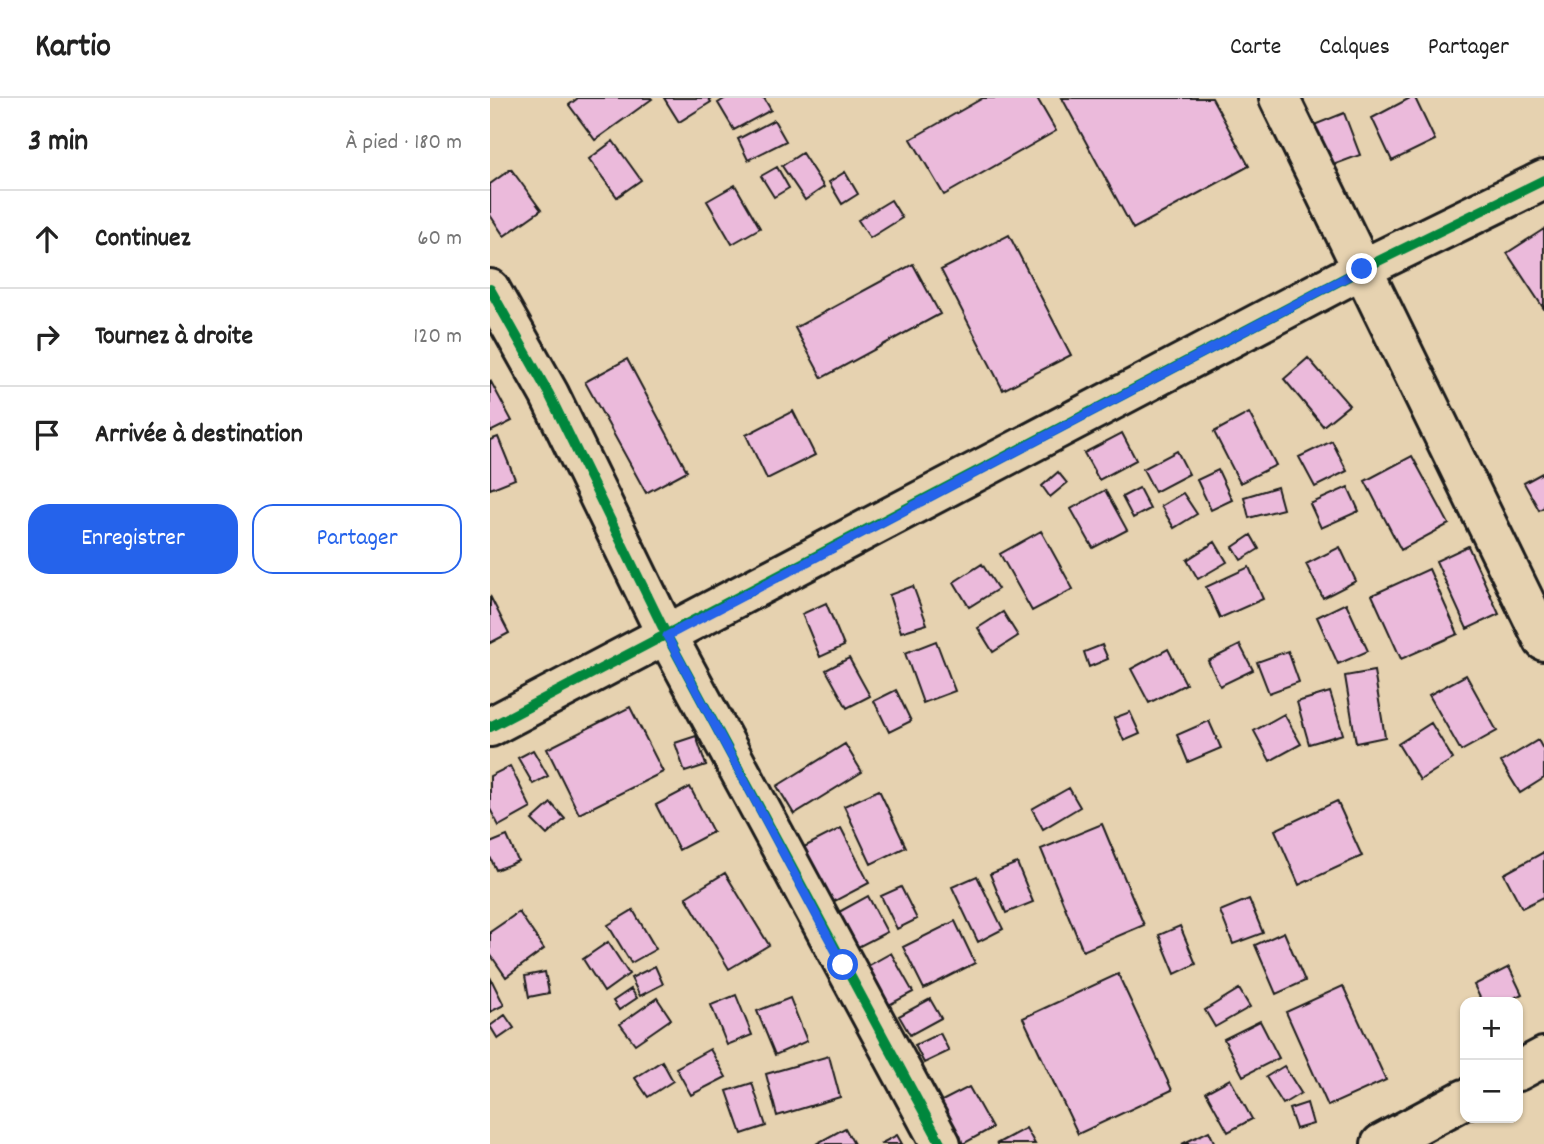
<!DOCTYPE html>
<html lang="fr">
<meta charset="utf-8">
<style>
:root{--surface:#fff;--page:#f2f2f2;--text:#222;--muted:#767676;--line:#e0e0e0;--accent:#2563eb}
body{margin:0;font-family:Dekko,sans-serif;background:var(--page);color:var(--text)}
.controls{position:absolute;right:21px;bottom:21px;display:grid;overflow:hidden;border-radius:14px;box-shadow:0 2px 5px #0004}
.controls button{width:63px;height:63px;display:grid;place-items:center;padding:0;border:0;border-bottom:2px solid var(--line);background:var(--surface);color:var(--text);font:35px sans-serif}
.stop{position:absolute;width:21px;height:21px;margin:-16px;border:5px solid #2563eb;border-radius:50%;background:#fff}
.stop.end{background:#2563eb;border-color:#fff;box-shadow:0 2px 7px #0008}
.list{margin:0;padding:0;list-style:none}
h2{display:flex;justify-content:space-between;align-items:center;height:91px;margin:0;padding:0 28px;font-size:30px}
h2 small{font-size:23px;font-weight:400;color:var(--muted)}
.list li{display:grid;grid-template-columns:46px 1fr auto;gap:21px;align-items:center;box-sizing:border-box;height:98px;padding:0 28px;border-top:2px solid var(--line)}
.list b{display:block;font-size:26px;white-space:nowrap}
.list em{font-size:23px;font-style:normal;color:var(--muted)}
.actions{display:flex;gap:14px;padding:21px 28px}
.actions a{flex:1;padding:16px 0;border:2px solid var(--accent);border-radius:21px;text-align:center;font-size:24px;color:var(--accent)}
.actions .main{background:var(--accent);color:#fff}
.icon{flex:none;width:38px;height:38px;fill:none;stroke:currentColor;stroke-width:2;stroke-linecap:round;stroke-linejoin:round}
.map{position:relative;flex:none;width:1054px;height:1046px;overflow:hidden}
header{display:flex;align-items:center;gap:42px;box-sizing:border-box;height:98px;padding:0 35px;background:var(--surface);border-bottom:2px solid var(--line)}
header strong{font-size:33px}
nav{display:flex;gap:38px;margin-inline-start:auto;font-size:24px}
main{display:flex}
aside{flex:1;background:var(--surface)}
.map>svg:first-child{display:block}
.building{fill:#ebbadb;stroke:#1c1c1c;stroke-width:2}
.lines{fill:none;stroke-linecap:round;stroke-linejoin:round}
.minor-casing{stroke:#1c1c1c;stroke-width:44}
.minor{stroke:#e6d2b0;stroke-width:38}
.cycleway-casing{stroke:#e6d2b0;stroke-width:15}
.cycleway{stroke:#00873e;stroke-width:10}
.route{stroke:#2563eb;stroke-width:9}
</style>
<header>
<strong>Kartio</strong>
<nav><a>Carte</a><a>Calques</a><a>Partager</a></nav>
</header>
<main>
<aside>
<h2>3 min<small>À pied · 180 m</small></h2>
<ul class="list">
<li><svg class="icon" aria-label="ahead" viewBox="0 0 24 24"><path d="M12 20V5M6 11l6-6 6 6"/></svg><div><b>Continuez</b></div><em>60 m</em></li>
<li><svg class="icon" aria-label="right" viewBox="0 0 24 24"><path d="M7 20v-9h11M14 6l5 5-5 5"/></svg><div><b>Tournez à droite</b></div><em>120 m</em></li>
<li><svg class="icon" aria-label="arrive" viewBox="0 0 24 24"><path d="M6 21V4h12l-3 4 3 4H6"/></svg><div><b>Arrivée à destination</b></div></li>
</ul>
<div class="actions"><a class="main">Enregistrer</a><a>Partager</a></div>
</aside>
<div class="map">
<svg width="1054" height="1046" viewBox="0 0 1054 1046">
<rect width="100%" height="100%" fill="#e6d2b0"/>
<filter id="ink" filterUnits="userSpaceOnUse"><feTurbulence type="fractalNoise" baseFrequency=".0143" numOctaves="2"/><feDisplacementMap in="SourceGraphic" scale="14" xChannelSelector="R" yChannelSelector="G"/><feConvolveMatrix kernelMatrix="1 2 1 2 8 2 1 2 1" color-interpolation-filters="sRGB"/></filter>
<g filter="url(#ink)">
<!-- building -->
<path class="building" d="M 88,0 L 161,0 L 162,1 L 105,42 L 79,7 Z
M 174,0 L 218,0 L 221,4 L 189,24 Z
M 236,0 L 274,0 L 281,12 L 244,32 L 228,5 Z
M 493,0 L 547,0 L 566,33 L 454,97 L 421,41 Z
M 572,0 L 722,0 L 759,68 L 643,131 Z
M 920,0 L 925,0 L 945,42 L 902,63 L 882,20 Z
M 854,15 L 870,57 L 835,70 L 819,29 Z
M 284,22 L 296,43 L 258,62 L 248,41 Z
M 123,43 L 151,82 L 127,99 L 99,61 Z
M 312,55 L 334,89 L 315,102 L 292,68 Z
M 287,69 L 299,90 L 284,99 L 271,78 Z
M 21,71 L 51,112 L 14,138 L 0,117 L 0,86 Z
M 355,74 L 368,96 L 352,106 L 339,84 Z
M 245,87 L 270,130 L 242,146 L 217,103 Z
M 401,102 L 412,120 L 380,140 L 368,122 Z
M 1054,131 L 1054,211 L 1017,155 Z
M 519,137 L 581,257 L 513,292 L 451,172 Z
M 423,166 L 450,216 L 332,280 L 305,230 Z
M 818,260 L 859,307 L 833,328 L 794,281 Z
M 137,261 L 197,373 L 156,395 L 95,284 Z
M 0,282 L 22,323 L 0,334 Z
M 303,313 L 325,357 L 277,381 L 256,337 Z
M 759,315 L 786,367 L 750,385 L 724,334 Z
M 632,335 L 646,362 L 609,382 L 594,355 Z
M 8,339 L 25,381 L 0,391 L 0,342 Z
M 842,343 L 857,373 L 825,389 L 809,359 Z
M 687,353 L 699,376 L 665,394 L 653,371 Z
M 922,358 L 959,426 L 911,452 L 875,383 Z
M 728,372 L 742,402 L 721,412 L 707,382 Z
M 568,374 L 577,385 L 560,399 L 552,388 Z
M 1054,374 L 1054,409 L 1049,412 L 1034,385 Z
M 787,389 L 793,411 L 759,420 L 754,399 Z
M 858,389 L 869,413 L 831,430 L 820,406 Z
M 649,390 L 660,411 L 643,420 L 632,399 Z
M 615,392 L 637,432 L 603,450 L 581,411 Z
M 693,395 L 707,416 L 684,430 L 671,408 Z
M 551,433 L 583,491 L 542,513 L 510,456 Z
M 761,437 L 769,451 L 751,462 L 743,449 Z
M 725,444 L 737,464 L 708,481 L 697,462 Z
M 978,448 L 1009,516 L 977,531 L 946,463 Z
M 850,449 L 866,483 L 833,500 L 816,466 Z
M 492,466 L 508,491 L 479,509 L 464,484 Z
M 759,469 L 773,501 L 730,520 L 716,489 Z
M 939,471 L 968,536 L 911,561 L 882,497 Z
M 423,488 L 437,526 L 411,534 L 399,497 Z
M 0,498 L 19,535 L 0,545 Z
M 336,505 L 354,548 L 330,559 L 312,516 Z
M 856,505 L 878,553 L 848,566 L 827,519 Z
M 513,514 L 528,538 L 503,554 L 488,530 Z
M 446,543 L 465,593 L 433,605 L 415,555 Z
M 612,547 L 618,561 L 599,569 L 594,554 Z
M 750,547 L 763,572 L 730,588 L 718,563 Z
M 678,551 L 696,586 L 659,605 L 641,571 Z
M 798,553 L 809,584 L 779,595 L 767,564 Z
M 359,560 L 380,598 L 357,610 L 336,572 Z
M 884,573 L 895,639 L 866,645 L 855,578 Z
M 976,577 L 1007,633 L 971,653 L 939,597 Z
M 406,592 L 421,623 L 399,634 L 384,603 Z
M 840,594 L 853,636 L 819,646 L 807,604 Z
M 140,609 L 173,674 L 89,716 L 57,651 Z
M 640,614 L 650,636 L 634,643 L 624,620 Z
M 794,616 L 811,646 L 780,663 L 764,633 Z
M 719,623 L 731,650 L 698,664 L 687,637 Z
M 941,625 L 963,661 L 930,682 L 908,646 Z
M 206,638 L 216,667 L 195,674 L 185,645 Z
M 1048,642 L 1054,653 L 1054,680 L 1030,695 L 1011,664 Z
M 355,646 L 372,674 L 304,716 L 287,688 Z
M 43,652 L 58,678 L 43,686 L 28,660 Z
M 20,668 L 41,710 L 9,728 L 0,711 L 0,678 Z
M 200,689 L 223,734 L 189,752 L 166,707 Z
M 579,690 L 590,709 L 553,731 L 542,711 Z
M 389,692 L 416,749 L 381,766 L 354,708 Z
M 847,703 L 872,758 L 809,787 L 785,732 Z
M 61,705 L 75,721 L 57,737 L 42,722 Z
M 612,726 L 654,827 L 593,853 L 551,751 Z
M 351,730 L 379,785 L 343,804 L 314,749 Z
M 17,738 L 28,763 L 6,772 L 0,759 L 0,745 Z
M 1054,754 L 1054,799 L 1032,810 L 1014,776 Z
M 527,765 L 543,804 L 516,815 L 500,776 Z
M 235,775 L 279,847 L 239,871 L 196,799 Z
M 487,778 L 513,831 L 488,844 L 462,789 Z
M 411,789 L 427,821 L 407,831 L 391,798 Z
M 378,798 L 397,834 L 368,849 L 349,814 Z
M 759,801 L 773,835 L 743,846 L 730,813 Z
M 143,812 L 166,851 L 141,865 L 118,827 Z
M 29,814 L 54,851 L 16,879 L 0,856 L 0,834 Z
M 465,823 L 485,865 L 434,891 L 413,849 Z
M 690,828 L 706,866 L 685,876 L 669,837 Z
M 794,834 L 815,883 L 786,896 L 765,847 Z
M 118,844 L 139,876 L 114,894 L 93,861 Z
M 401,855 L 423,894 L 399,907 L 378,868 Z
M 165,868 L 173,886 L 150,898 L 141,880 Z
M 1019,869 L 1032,896 L 1016,904 L 992,904 L 984,887 Z
M 55,874 L 59,895 L 39,899 L 35,878 Z
M 628,876 L 682,992 L 588,1036 L 533,920 Z
M 0,879 L 14,907 L 0,914 Z
M 853,888 L 896,982 L 838,1008 L 796,914 Z
M 141,891 L 147,900 L 129,912 L 123,903 Z
M 749,891 L 760,909 L 725,929 L 715,912 Z
M 246,897 L 262,937 L 237,947 L 221,907 Z
M 167,900 L 181,921 L 145,946 L 130,926 Z
M 300,900 L 317,943 L 285,957 L 267,913 Z
M 440,901 L 451,920 L 420,937 L 409,918 Z
M 15,917 L 24,930 L 8,941 L 0,928 Z
M 770,923 L 789,960 L 753,978 L 734,941 Z
M 450,935 L 459,953 L 434,965 L 425,947 Z
M 220,951 L 236,979 L 201,997 L 186,970 Z
M 339,958 L 350,999 L 287,1018 L 276,976 Z
M 172,963 L 183,983 L 158,999 L 145,980 Z
M 794,968 L 811,995 L 793,1006 L 776,979 Z
M 740,981 L 762,1021 L 738,1034 L 716,994 Z
M 262,985 L 276,1028 L 252,1036 L 237,993 Z
M 479,989 L 502,1030 L 473,1046 L 450,1004 Z
M 817,1005 L 823,1026 L 806,1031 L 799,1011 Z
M 355,1030 L 364,1046 L 326,1046 Z
M 536,1030 L 545,1046 L 506,1046 Z
M 719,1033 L 725,1046 L 692,1046 Z
M 407,1037 L 412,1046 L 390,1046 Z"/>
<g class="lines">
<!-- minor casing -->
<g class="minor-casing">
<path id="minor" d="M 789,0 L 1054,543
M 0,191 L 59,296 L 177,538 L 451,1046
M 0,629 L 872,171 L 1054,82
M 1028,973 L 1054,959
M 891,1046 L 975,1001"/>
</g>
<!-- minor -->
<use href="#minor" class="minor"/>
<!-- cycleway casing -->
<g class="cycleway-casing">
<path id="cycleway" d="M 0,191 L 59,296 L 177,538 L 451,1046
M 0,629 L 872,171 L 1054,82"/>
</g>
<!-- cycleway -->
<use href="#cycleway" class="cycleway"/>
</g>
</g>
<g class="lines" filter="url(#ink)">
<!-- route -->
<path class="route" d="M 353,867 L 177,538 L 872,171"/>
</g>
</svg>
<div class="controls">
<button>+</button>
<button>−</button>
</div>
<div class="stop" style="left:353px;top:867px"></div>
<div class="stop end" style="left:872px;top:171px"></div>
</div>
</main>
